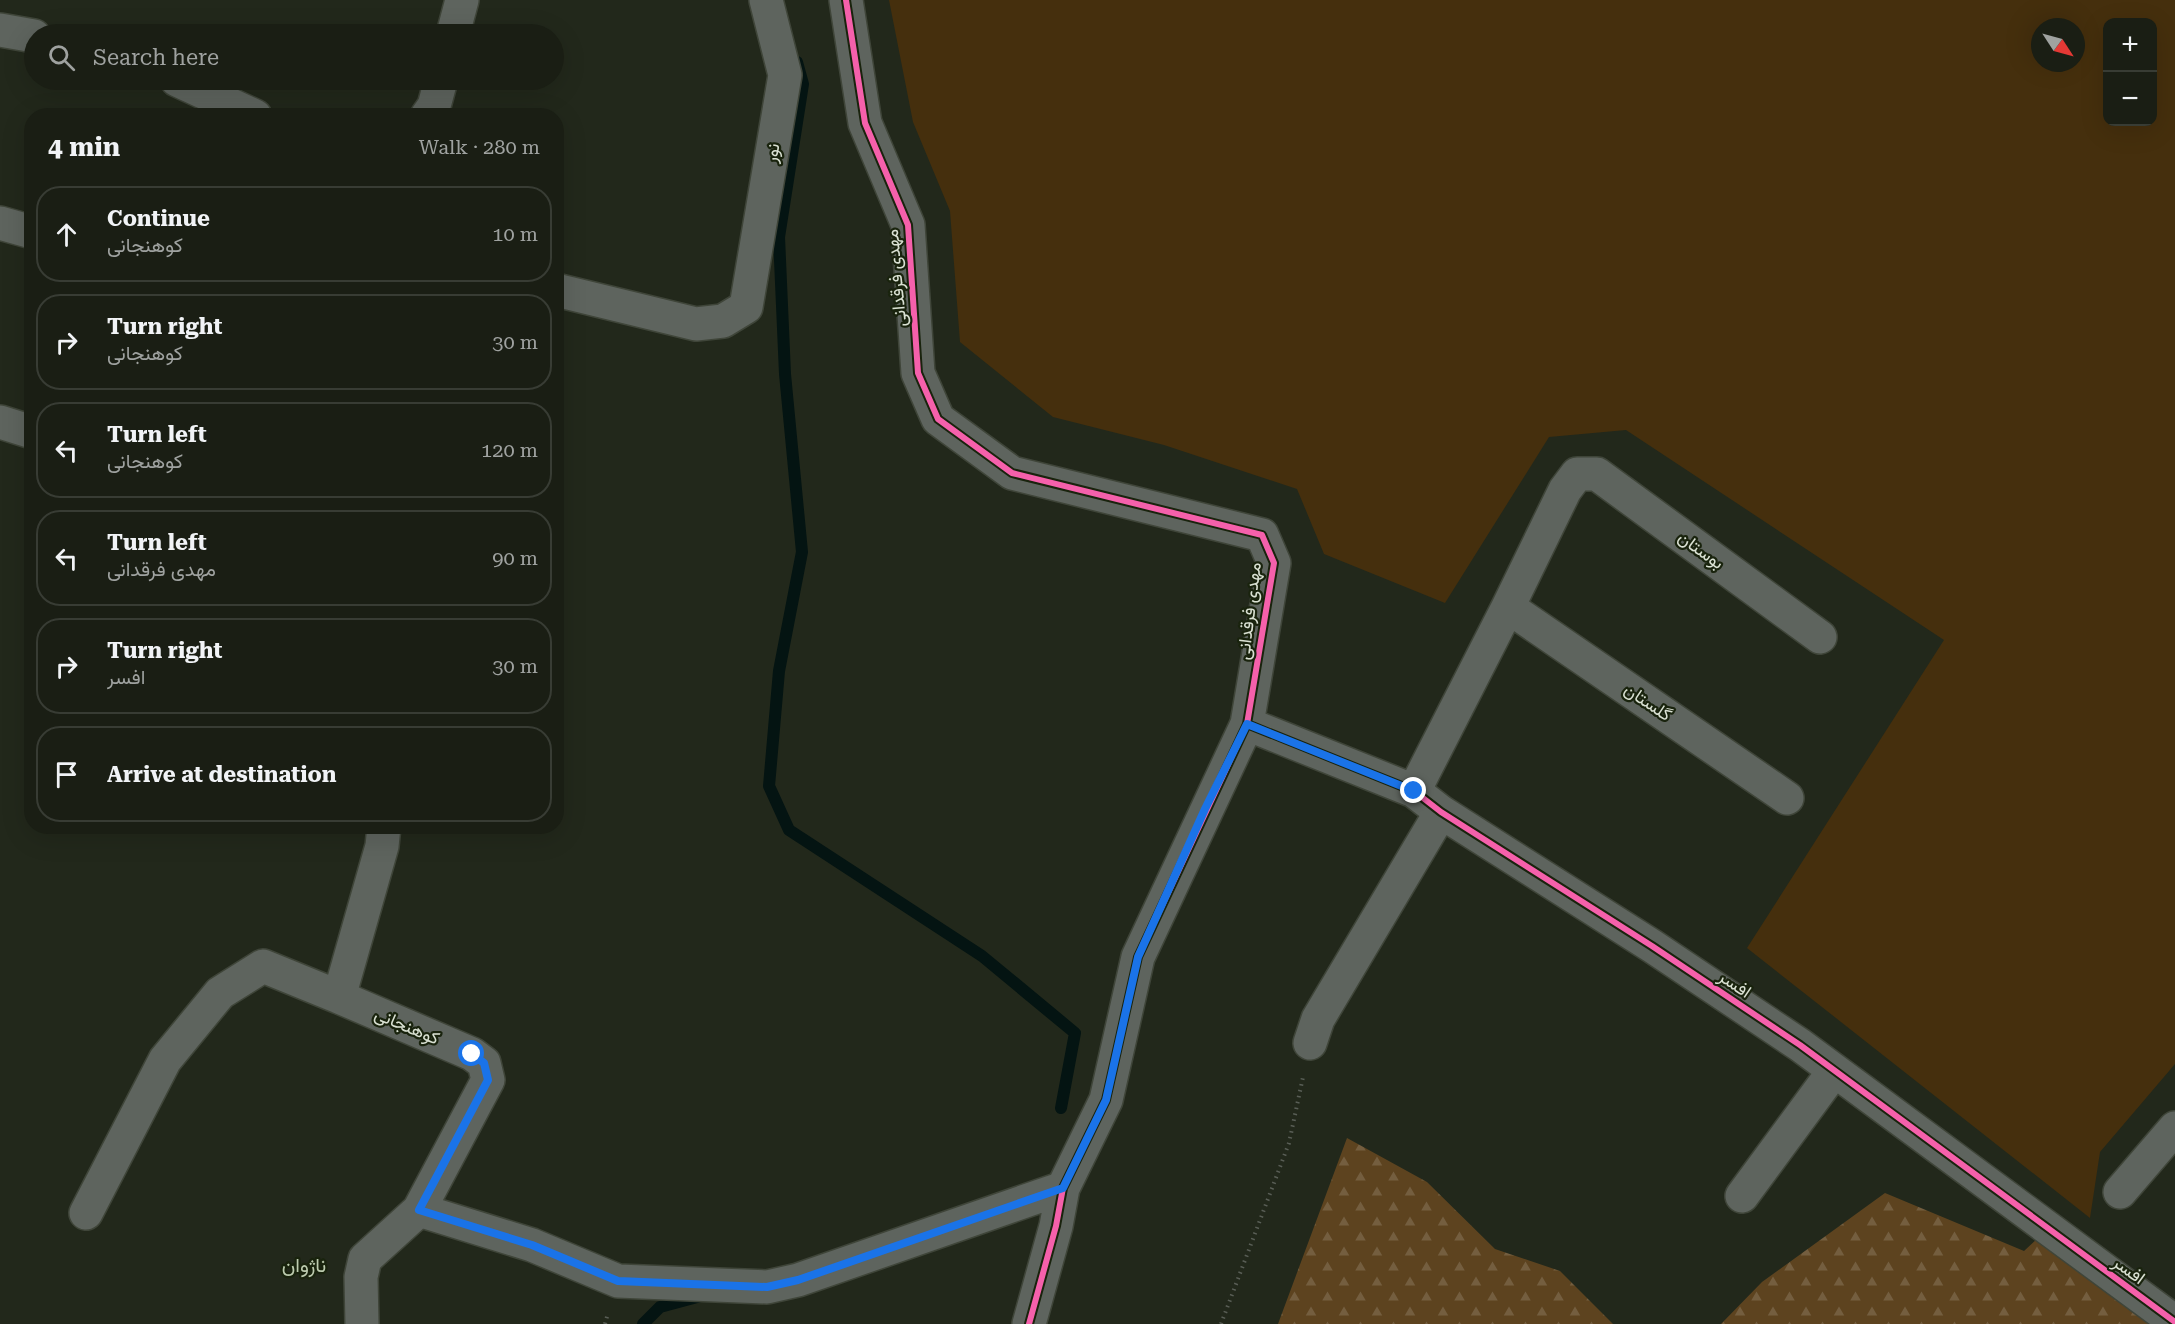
<!DOCTYPE html>
<meta charset="utf-8">
<style>
:root{--surface:#1a1e14;--page:#23271d;--text:#f1f3f6;--muted:#9fa2a0;--line:#383c34}
body{margin:0;font-family:"Roboto Serif",Vazirmatn,serif;background:var(--page);color:var(--text)}
.controls{position:absolute;right:18px;top:18px;display:grid;overflow:hidden;border-radius:12px;box-shadow:0 6px 24px #0002}
.controls button{width:54px;height:54px;display:grid;place-items:center;padding:0;border:0;border-bottom:2px solid var(--line);background:var(--surface);color:var(--text);font:30px sans-serif}
.compass{position:absolute;left:2031px;top:18px;width:54px;height:54px;border-radius:50%;background:var(--surface);box-shadow:0 6px 24px #0002;rotate:126deg}
.stop{position:absolute;width:18px;height:18px;margin:-14px;border:4px solid #1a73e8;border-radius:50%;background:#fff}
.stop.end{background:#1a73e8;border-color:#fff;box-shadow:0 2px 6px #0008}
.list{margin:0;padding:0;list-style:none}
h2{display:flex;justify-content:space-between;align-items:center;height:78px;margin:0;padding:0 24px;font-size:26px}
h2 small{font-size:20px;font-weight:400;color:var(--muted)}
.list li{display:grid;grid-template-columns:39px 1fr auto;gap:18px;align-items:center;box-sizing:border-box;height:96px;margin:0 12px 12px;padding:0 12px;border:2px solid var(--line);border-radius:24px}
.list b{display:block;font-size:22px;white-space:nowrap}
.list p{margin:0;font-size:20px;white-space:nowrap;color:var(--muted)}
.list em{font-size:20px;font-style:normal;color:var(--muted)}
.icon{flex:none;width:33px;height:33px;fill:none;stroke:currentColor;stroke-width:2;stroke-linecap:round;stroke-linejoin:round}
.map{position:relative;flex:none;width:2175px;height:1324px;overflow:hidden}
.search{position:absolute;background:var(--surface);box-shadow:0 6px 24px #0002;left:24px;top:24px;width:540px;height:66px;display:flex;align-items:center;gap:15px;box-sizing:border-box;padding:0 21px;border-radius:33px;color:var(--muted);font-size:22px}
.panel{position:absolute;background:var(--surface);box-shadow:0 6px 24px #0002;left:24px;top:108px;width:540px;height:726px;border-radius:24px}
.map>svg:first-child{display:block}
.forest{fill:url(#forest-firs)}
.green{fill:#452f0d;fill-rule:evenodd}
.lines{fill:none;stroke-linecap:round;stroke-linejoin:round}
.stream{stroke:#041412;stroke-width:12}
.minor-casing{stroke:#3f4539;stroke-width:36}
.path{stroke:#595e56;stroke-width:4;stroke-dasharray:1.5 4.5;stroke-linecap:butt}
.minor{stroke:#5e645e;stroke-width:33}
.cycleway-casing{stroke:#19230d;stroke-width:10}
.cycleway{stroke:#f560ab;stroke-width:6}
.route{stroke:#1a73e8;stroke-width:8}
.labels{text-anchor:middle;stroke-width:4.5;stroke-linejoin:round;paint-order:stroke}
.street-label{font-size:18px;fill:#dae1d3;stroke:#19230d}
.neighbourhood-label{font-size:20px;fill:#bdcbaf;stroke:#19230d}
</style>
<div class="map">
<svg width="2175" height="1324" viewBox="0 0 2175 1324">
<defs>
<pattern id="forest-firs" width="22" height="20" patternUnits="userSpaceOnUse" patternTransform="scale(1.5)"><rect width="22" height="20" fill="#5d431f"/><path d="M5 1l3.5 6h-7zM16 11l3.5 6h-7z" fill="#745e3f"/></pattern>
</defs>
<rect width="100%" height="100%" fill="#22281b"/>
<!-- forest -->
<path class="forest" d="M 1347,1138 L 1427,1182 L 1495,1249 L 1560,1271 L 1613,1324 L 1278,1324 Z
M 1885,1193 L 2024,1251 L 2037,1239 L 2155,1324 L 1721,1324 L 1762,1282 Z"/>
<!-- green -->
<path class="green" d="M 889,0 L 2175,0 L 2175,1064 L 2100,1152 L 2090,1218 L 1747,948 L 1944,640 L 1626,430 L 1549,437 L 1445,603 L 1324,554 L 1297,489 L 1164,445 L 1053,417 L 960,342 L 950,211 L 913,122 ZM 2108,22 L 2152,22 L 2152,122 L 2108,122 ZM 2040,27 L 2076,27 L 2076,63 L 2040,63 Z"/>
<g class="lines">
<!-- stream -->
<path class="stream" d="M 797,62 L 803,84 L 779,237 L 785,374 L 802,552 L 779,671 L 769,786 L 789,830 L 982,956 L 1075,1033 L 1061,1108
M 643,1324 L 660,1307 L 701,1296"/>
<!-- minor casing -->
<g class="minor-casing">
<path id="minor" d="M 846,0 L 865,123 L 908,225 L 918,373 L 938,419 L 1012,473 L 1262,535 L 1274,563 L 1247,724 L 1138,957 L 1106,1100 L 1063,1188 L 1056,1226 L 1029,1324
M 0,30 L 34,36
M 453,34 L 462,0
M 177,80 L 255,116
M 427,116 L 434,106 L 441,80
M 0,223 L 32,232
M 556,290 L 696,324 L 723,321 L 746,307 L 785,75 L 766,0
M 0,422 L 32,432
M 1508,607 L 1787,798
M 1247,724 L 1414,791 L 1441,812 L 1652,946 L 1800,1045 L 2175,1322
M 1414,791 L 1508,607 L 1565,490 L 1577,474 L 1597,474 L 1820,637
M 1310,1043 L 1318,1019 L 1441,812
M 2120,1192 L 2175,1128
M 1742,1196 L 1834,1071
M 419,1210 L 532,1245 L 618,1281 L 767,1287 L 798,1280 L 1063,1188
M 86,1213 L 165,1060 L 220,993 L 263,966 L 339,997
M 362,1324 L 361,1277 L 365,1259 L 419,1210 L 488,1080 L 484,1063 L 472,1054 L 339,997 L 382,846 L 384,826"/>
</g>
<!-- path -->
<path class="path" d="M 605,1324 L 608,1313
M 1221,1324 L 1289,1143 L 1303,1077"/>
<!-- minor -->
<use href="#minor" class="minor"/>
<!-- cycleway casing -->
<g class="cycleway-casing">
<path id="cycleway" d="M 846,0 L 865,123 L 908,225 L 918,373 L 938,419 L 1012,473 L 1262,535 L 1274,563 L 1247,724 L 1138,957 L 1106,1100 L 1063,1188 L 1056,1226 L 1029,1324
M 1247,724 L 1414,791 L 1441,812 L 1652,946 L 1800,1045 L 2175,1322"/>
</g>
<!-- cycleway -->
<use href="#cycleway" class="cycleway"/>
</g>
<g class="lines">
<!-- route -->
<path class="route" d="M 472,1054 L 484,1063 L 488,1080 L 419,1210 L 532,1245 L 618,1281 L 767,1287 L 798,1280 L 1063,1188 L 1106,1100 L 1138,957 L 1205,809 L 1247,724 L 1414,791"/>
</g>
<g class="labels">
<!-- street labels -->
<g class="street-label">
<text transform="translate(772 153) rotate(-80)" y="6">نور</text>
<text transform="translate(896 278) rotate(-95)" y="6">مهدی فرقدانی</text>
<text transform="translate(1701 550) rotate(36)" y="6">بوستان</text>
<text transform="translate(1249 611) rotate(-83)" y="6">مهدی فرقدانی</text>
<text transform="translate(1648 702) rotate(34)" y="6">گلستان</text>
<text transform="translate(1735 984) rotate(34)" y="6">افسر</text>
<text transform="translate(407 1026) rotate(23)" y="6">کوهنجانی</text>
<text transform="translate(2129 1270) rotate(36)" y="6">افسر</text>
</g>
<!-- neighbourhood labels -->
<g class="neighbourhood-label">
<text x="304" y="1272">ناژوان</text>
</g>
</g>
</svg>
<div class="controls">
<button>+</button>
<button>−</button>
</div>
<svg class="compass" viewBox="-18 -18 36 36"><path d="M0-13l5 13h-10z" fill="#e53935"/><path d="M0 13l5-13h-10z" fill="#9fa2a0"/></svg>
<div class="stop" style="left:472px;top:1054px"></div>
<div class="stop end" style="left:1414px;top:791px"></div>
<div class="search"><svg class="icon" aria-label="search" viewBox="0 0 24 24"><circle cx="10" cy="10" r="6"/><path d="M15 15l6 6"/></svg>Search here</div>
<section class="panel">
<h2>4 min<small>Walk · 280 m</small></h2>
<ul class="list">
<li><svg class="icon" aria-label="ahead" viewBox="0 0 24 24"><path d="M12 20V5M6 11l6-6 6 6"/></svg><div><b>Continue</b><p>کوهنجانی</p></div><em>10 m</em></li>
<li><svg class="icon" aria-label="right" viewBox="0 0 24 24"><path d="M7 20v-9h11M14 6l5 5-5 5"/></svg><div><b>Turn right</b><p>کوهنجانی</p></div><em>30 m</em></li>
<li><svg class="icon" aria-label="left" viewBox="0 0 24 24"><path d="M17 20v-9H6M10 6l-5 5 5 5"/></svg><div><b>Turn left</b><p>کوهنجانی</p></div><em>120 m</em></li>
<li><svg class="icon" aria-label="left" viewBox="0 0 24 24"><path d="M17 20v-9H6M10 6l-5 5 5 5"/></svg><div><b>Turn left</b><p>مهدی فرقدانی</p></div><em>90 m</em></li>
<li><svg class="icon" aria-label="right" viewBox="0 0 24 24"><path d="M7 20v-9h11M14 6l5 5-5 5"/></svg><div><b>Turn right</b><p>افسر</p></div><em>30 m</em></li>
<li><svg class="icon" aria-label="arrive" viewBox="0 0 24 24"><path d="M6 21V4h12l-3 4 3 4H6"/></svg><div><b>Arrive at destination</b></div></li>
</ul>
</section>
</div>
